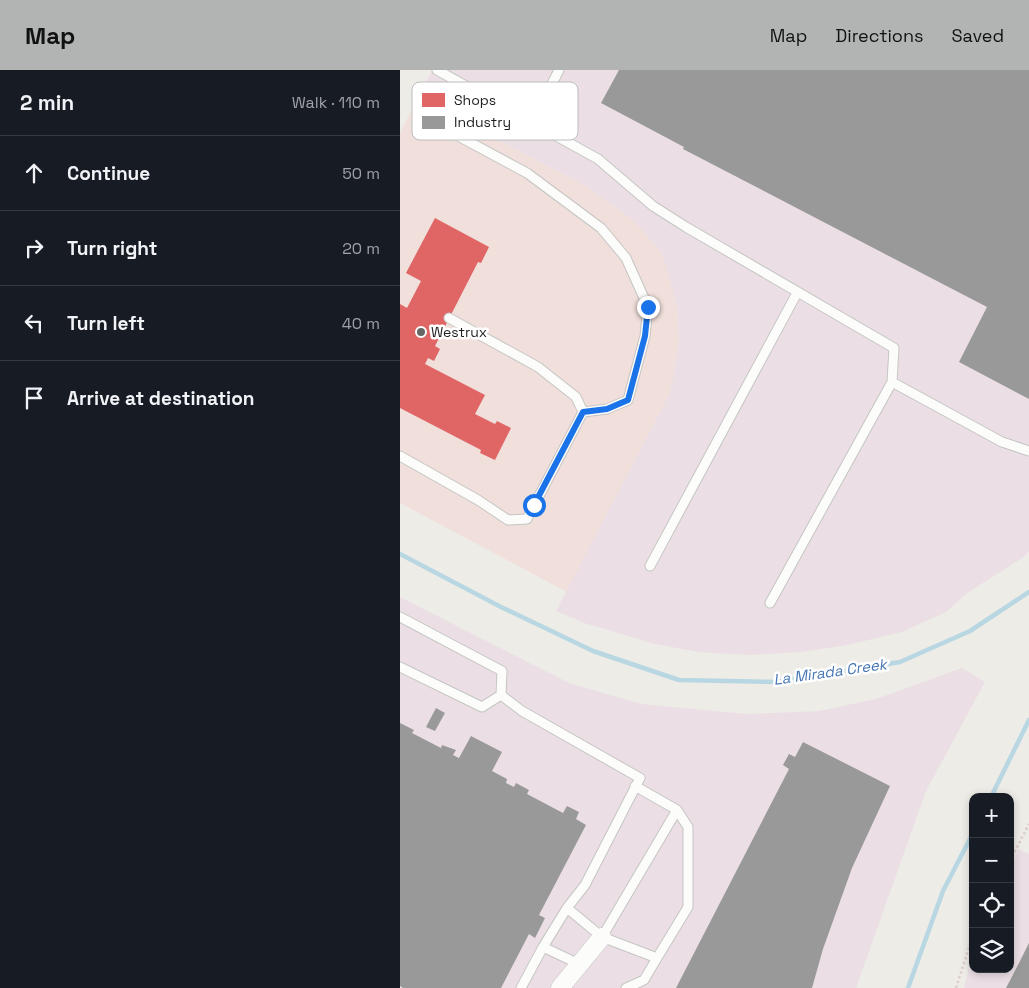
<!DOCTYPE html>
<meta charset="utf-8">
<style>
:root{--surface:#171b24;--page:#242831;--text:#f1f3f6;--muted:#9ea1a6;--line:#363941;--accent:#b2b4b4}
body{margin:0;font-family:"Space Grotesk",sans-serif;background:var(--page);color:var(--text)}
.controls{position:absolute;right:15px;bottom:15px;display:grid;overflow:hidden;border-radius:10px;box-shadow:0 2px 8px #0003}
.controls button{width:45px;height:45px;display:grid;place-items:center;padding:0;border:0;border-bottom:1px solid var(--line);background:var(--surface);color:var(--text);font:25px sans-serif}
.stop{position:absolute;width:15px;height:15px;margin:-11px;border:4px solid #1a73e8;border-radius:50%;background:#fff}
.stop.end{background:#1a73e8;border-color:#fff;box-shadow:0 1px 5px #0008}
.list{margin:0;padding:0;list-style:none}
h2{display:flex;justify-content:space-between;align-items:center;height:65px;margin:0;padding:0 20px;font-size:21px}
h2 small{font-size:16px;font-weight:400;color:var(--muted)}
.list li{display:grid;grid-template-columns:32px 1fr auto;gap:15px;align-items:center;box-sizing:border-box;height:75px;padding:0 20px;border-top:1px solid var(--line)}
.list b{display:block;font-size:19px;white-space:nowrap}
.list em{font-size:16px;font-style:normal;color:var(--muted)}
.icon{flex:none;width:28px;height:28px;fill:none;stroke:currentColor;stroke-width:2;stroke-linecap:round;stroke-linejoin:round}
.map{position:relative;flex:none;width:629px;height:918px;overflow:hidden}
header{display:flex;align-items:center;gap:30px;box-sizing:border-box;height:70px;padding:0 25px;background:var(--accent);color:#111}
header strong{font-size:24px}
nav{display:flex;gap:28px;margin-inline-start:auto;font-size:18px}
main{display:flex}
aside{flex:1;background:var(--surface)}
.map>svg:first-child{display:block}
.commercial{fill:#f0dfdb}
.industrial{fill:#ebdfe5}
.shops{fill:#e06666}
.industry{fill:#999}
.lines{fill:none;stroke-linecap:round;stroke-linejoin:round}
.stream{stroke:#b8d7e2;stroke-width:4.5}
.service-casing{stroke:#c5c5c3;stroke-width:11}
.minor-casing{stroke:#c5c5c3;stroke-width:19}
.path{stroke:#dbcdca;stroke-width:2.5;stroke-dasharray:2.5 2.5;stroke-linecap:butt}
.service{stroke:#fcfcfb;stroke-width:9}
.minor{stroke:#fcfcfb;stroke-width:18}
.route{stroke:#1a73e8;stroke-width:6}
.poi-dot{fill:#666664;stroke:#fff;stroke-width:2}
.labels{text-anchor:middle;stroke-width:5;stroke-linejoin:round;paint-order:stroke}
.poi-label{font-size:14px;fill:#1e1e1e;stroke:#fff;text-anchor:start}
.water-label{font-size:15px;font-style:italic;fill:#4575b4;stroke:#fff}
.key{fill:#fff;stroke:#bcbcbc;stroke-width:1}
.key-label{font-size:14px;fill:#1e1e1e}
</style>
<header>
<strong>Map</strong>
<nav><a>Map</a><a>Directions</a><a>Saved</a></nav>
</header>
<main>
<aside>
<h2>2 min<small>Walk · 110 m</small></h2>
<ul class="list">
<li><svg class="icon" aria-label="ahead" viewBox="0 0 24 24"><path d="M12 20V5M6 11l6-6 6 6"/></svg><div><b>Continue</b></div><em>50 m</em></li>
<li><svg class="icon" aria-label="right" viewBox="0 0 24 24"><path d="M7 20v-9h11M14 6l5 5-5 5"/></svg><div><b>Turn right</b></div><em>20 m</em></li>
<li><svg class="icon" aria-label="left" viewBox="0 0 24 24"><path d="M17 20v-9H6M10 6l-5 5 5 5"/></svg><div><b>Turn left</b></div><em>40 m</em></li>
<li><svg class="icon" aria-label="arrive" viewBox="0 0 24 24"><path d="M6 21V4h12l-3 4 3 4H6"/></svg><div><b>Arrive at destination</b></div></li>
</ul>
</aside>
<div class="map">
<svg width="629" height="918" viewBox="0 0 629 918">
<rect width="100%" height="100%" fill="#edece7"/>
<!-- commercial -->
<path class="commercial" d="M 18,28 L 186,116 L 233,150 L 254,172 L 262,183 L 266,194 L 277,236 L 279,270 L 273,309 L 269,325 L 167,522 L 0,433 L 0,63 Z"/>
<!-- industrial -->
<path class="industrial" d="M 32,0 L 629,0 L 629,481 L 624,487 L 567,523 L 546,542 L 502,562 L 447,575 L 402,582 L 349,585 L 298,582 L 255,574 L 184,553 L 156,541 L 269,325 L 273,309 L 279,270 L 277,236 L 262,183 L 233,150 L 186,116 L 18,28 Z
M 0,527 L 169,613 L 241,634 L 347,644 L 419,641 L 476,629 L 562,598 L 585,612 L 526,721 L 456,918 L 0,918 Z
M 619,779 L 629,784 L 629,918 L 564,918 L 573,883 L 573,899 L 610,899 L 610,798 Z"/>
<!-- shops -->
<path class="shops" d="M 35,148 L 89,177 L 81,193 L 78,192 L 35,276 L 40,279 L 34,291 L 28,288 L 25,294 L 85,325 L 75,344 L 95,354 L 97,351 L 111,358 L 95,390 L 80,383 L 81,380 L 0,338 L 0,234 L 7,238 L 21,211 L 6,203 Z"/>
<!-- industry -->
<path class="industry" d="M 219,0 L 629,0 L 629,329 L 559,292 L 587,237 L 283,79 L 284,77 L 201,33 Z
M 36,638 L 45,643 L 35,661 L 26,657 Z
M 0,653 L 14,660 L 12,663 L 41,678 L 42,675 L 56,680 L 53,685 L 59,688 L 71,666 L 102,682 L 92,701 L 107,709 L 106,713 L 114,717 L 116,713 L 129,720 L 127,724 L 163,743 L 167,736 L 179,742 L 176,749 L 186,755 L 139,845 L 145,848 L 135,868 L 129,864 L 101,918 L 3,918 L 0,916 Z
M 403,672 L 490,716 L 452,798 L 423,879 L 412,918 L 276,918 L 389,699 L 383,695 L 389,684 L 395,687 Z
M 629,873 L 629,918 L 606,918 L 619,893 Z"/>
<g class="lines">
<!-- stream -->
<path class="stream" d="M 0,484 L 101,537 L 193,581 L 279,610 L 376,612 L 500,592 L 570,561 L 629,522
M 591,727 L 629,650
M 508,918 L 543,821 L 573,763"/>
<!-- service casing -->
<g class="service-casing">
<path id="service" d="M 37,0 L 198,89 L 253,136 L 286,157 L 494,278 L 492,312 L 370,533
M 132,53 L 159,0
M 49,248 L 138,297 L 176,327 L 183,342
M 492,312 L 602,372 L 629,381
M 0,386 L 78,430 L 108,450 L 127,449 L 183,342 L 207,339 L 228,330 L 245,266 L 248,237 L 226,188 L 201,158 L 127,103 L 47,60
M 250,496 L 397,223
M 0,547 L 102,601 L 101,625 L 82,637 L 0,597
M 101,625 L 122,641 L 240,708 L 185,815 L 167,838 L 202,867 L 257,888 L 288,837 L 288,757 L 277,740 L 235,716
M 202,867 L 277,740
M 143,877 L 167,838
M 121,918 L 143,877 L 179,894
M 226,918 L 244,910 L 257,888"/>
</g>
<!-- minor casing -->
<g class="minor-casing">
<path id="minor" d="M 160,918 L 202,867"/>
</g>
<!-- path -->
<path class="path" d="M 610,791 L 629,754
M 556,918 L 573,865"/>
<!-- service -->
<use href="#service" class="service"/>
<!-- minor -->
<use href="#minor" class="minor"/>
</g>
<g class="lines">
<!-- route -->
<path class="route" d="M 134,435 L 183,342 L 207,339 L 228,330 L 245,266 L 248,237"/>
</g>
<!-- markers -->
<circle class="poi-dot" cx="21" cy="262" r="5"/>
<g class="labels">
<!-- poi labels -->
<g class="poi-label">
<text x="31" y="267">Westrux</text>
</g>
<!-- water labels -->
<g class="water-label">
<text transform="translate(430 602) rotate(-8)" y="5">La Mirada Creek</text>
</g>
</g>
<!-- legend -->
<rect x="12" y="12" width="166" height="58" rx="8" class="key"/>
<rect x="22" y="23" width="23" height="14" fill="#e06666"/>
<rect x="22" y="46" width="23" height="13" fill="#999"/>
<g class="key-label">
<text x="54" y="35">Shops</text>
<text x="54" y="57">Industry</text>
</g>
</svg>
<div class="controls">
<button>+</button>
<button>−</button>
<button><svg class="icon" aria-label="locate" viewBox="0 0 24 24"><circle cx="12" cy="12" r="6"/><path d="M12 2v4M12 18v4M2 12h4M18 12h4"/></svg></button>
<button><svg class="icon" aria-label="layers" viewBox="0 0 24 24"><path d="M12 4l9 5-9 5-9-5zM3 14l9 5 9-5"/></svg></button>
</div>
<div class="stop" style="left:134px;top:435px"></div>
<div class="stop end" style="left:248px;top:237px"></div>
</div>
</main>
